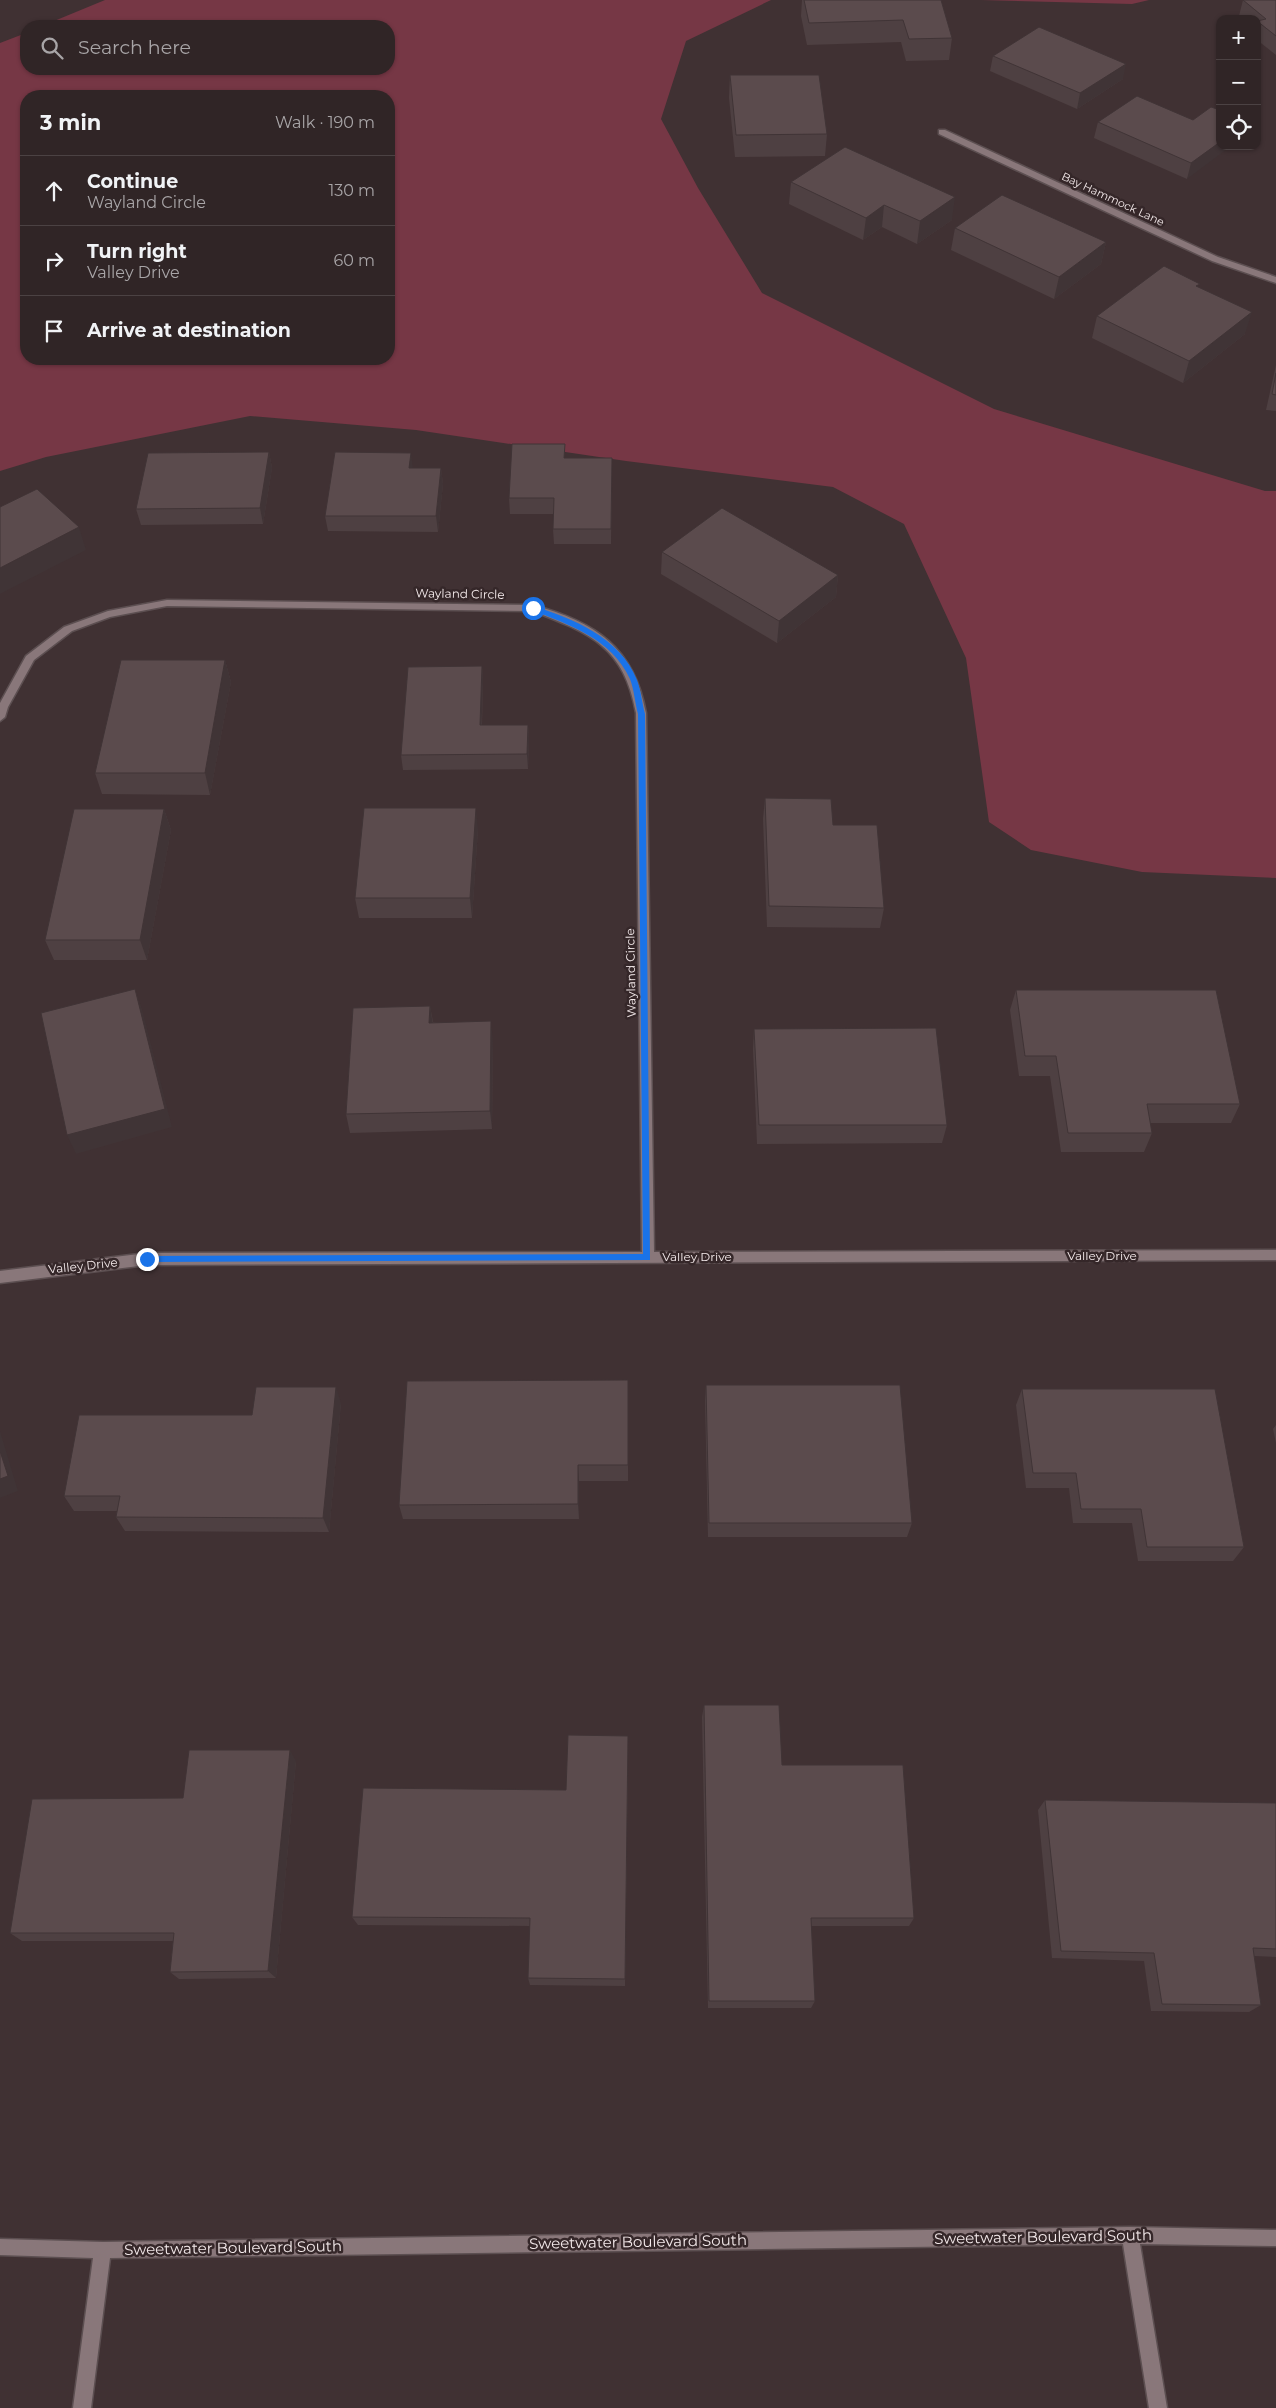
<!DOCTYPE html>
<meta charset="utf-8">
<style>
:root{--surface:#302526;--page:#382d2e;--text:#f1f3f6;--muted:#a8a5a7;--line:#4b4243}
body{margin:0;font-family:Montserrat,sans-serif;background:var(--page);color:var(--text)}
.controls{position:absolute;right:15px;top:15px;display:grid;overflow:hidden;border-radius:10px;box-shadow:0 1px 4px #0004}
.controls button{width:45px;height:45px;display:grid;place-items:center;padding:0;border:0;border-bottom:1px solid var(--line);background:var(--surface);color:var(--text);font:25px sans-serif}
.stop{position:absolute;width:15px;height:15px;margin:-11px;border:4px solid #1a73e8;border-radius:50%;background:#fff}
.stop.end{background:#1a73e8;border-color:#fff;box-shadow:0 1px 5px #0008}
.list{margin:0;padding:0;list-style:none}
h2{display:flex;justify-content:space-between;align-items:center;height:65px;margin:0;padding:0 20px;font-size:21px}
h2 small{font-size:16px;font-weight:400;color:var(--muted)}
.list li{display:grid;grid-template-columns:32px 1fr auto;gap:15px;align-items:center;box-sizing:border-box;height:70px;padding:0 20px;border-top:1px solid var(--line)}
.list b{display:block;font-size:19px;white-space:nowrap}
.list p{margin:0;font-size:16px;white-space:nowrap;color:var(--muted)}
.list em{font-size:16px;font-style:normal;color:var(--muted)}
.icon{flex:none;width:28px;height:28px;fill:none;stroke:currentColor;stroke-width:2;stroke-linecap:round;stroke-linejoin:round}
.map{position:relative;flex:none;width:1276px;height:2408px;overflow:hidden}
.search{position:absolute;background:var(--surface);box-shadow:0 1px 4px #0004;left:20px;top:20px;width:375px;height:55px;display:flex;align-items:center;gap:12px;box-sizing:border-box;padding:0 18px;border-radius:20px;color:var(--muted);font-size:19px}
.panel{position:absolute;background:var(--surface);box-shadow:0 1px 4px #0004;left:20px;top:90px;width:375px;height:275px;border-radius:20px}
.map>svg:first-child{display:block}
.green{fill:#763745;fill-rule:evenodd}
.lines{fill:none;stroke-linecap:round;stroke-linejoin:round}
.minor-casing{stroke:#5c4f51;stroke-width:3}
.minor{fill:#89777a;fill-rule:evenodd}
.wall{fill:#4e4042}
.shaded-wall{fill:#403436}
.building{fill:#5b4b4d;stroke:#403436}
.route{fill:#1a73e8}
.labels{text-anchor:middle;stroke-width:5;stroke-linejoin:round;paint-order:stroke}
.far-street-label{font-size:11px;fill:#f4eaeb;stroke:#352729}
.street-label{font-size:12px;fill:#f4eaeb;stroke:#352729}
.near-street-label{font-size:15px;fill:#f4eaeb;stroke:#352729}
</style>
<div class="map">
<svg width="1276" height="2408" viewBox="0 0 1276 2408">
<rect width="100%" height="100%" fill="#403133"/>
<!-- green -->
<path class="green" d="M 105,0 L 771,0 L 686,41 L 661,119 L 698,188 L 762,293 L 994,409 L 1265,491 L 1276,491 L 1276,878 L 1142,872 L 1031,850 L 989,822 L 966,658 L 904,524 L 833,487 L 626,461 L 416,430 L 250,416 L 46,457 L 0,471 L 0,43 L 26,33 L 26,69 L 389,69 L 389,26 L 42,26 ZM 26,96 L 389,96 L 389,359 L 26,359 Z
M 981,0 L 1149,0 L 1132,4 Z"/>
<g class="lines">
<!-- minor casing -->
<g class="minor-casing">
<path id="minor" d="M 939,130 L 945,130 L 1218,257 L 1276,277 L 1276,283 L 1212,261 L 939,134 Z
M 167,600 L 533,605 C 595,622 634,647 646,713 L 654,1252 L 1276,1250 L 1276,1260 L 147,1265 L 0,1283 L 0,1271 L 147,1253 L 642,1252 L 636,713 C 624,647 591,633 532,611 L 167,606 L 110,617 L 72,631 L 34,660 L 8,707 L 5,717 L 0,721 L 0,703 L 26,656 L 64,627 L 108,611 Z
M 1130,2227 L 1276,2230 L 1276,2246 L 1140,2244 L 1167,2408 L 1149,2408 L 1123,2244 L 110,2258 L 91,2408 L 73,2408 L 93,2258 L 0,2255 L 0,2239 L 103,2242 Z"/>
</g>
<!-- minor -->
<use href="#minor" class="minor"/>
</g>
<!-- wall -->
<path class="wall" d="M 802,0 L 941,0 L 952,38 L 949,60 L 906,61 L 901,42 L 807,45 L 801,16 Z
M 1243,0 L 1276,0 L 1276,55 L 1257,40 L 1257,19 L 1243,19 L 1239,16 Z
M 993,56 L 1123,79 L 1077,109 L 990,71 Z
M 730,75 L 827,134 L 825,156 L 735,157 L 729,98 Z
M 1220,110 L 1187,179 L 1094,138 L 1098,122 L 1193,120 Z
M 791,182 L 952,220 L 917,244 L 882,227 L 863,240 L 789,204 Z
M 955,228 L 1106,242 L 1101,264 L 1054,299 L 951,250 Z
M 1097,316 L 1245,334 L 1183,383 L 1092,338 Z
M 1276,365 L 1276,411 L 1266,410 Z
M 269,452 L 272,468 L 263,524 L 141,525 L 136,509 Z
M 565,458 L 612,458 L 611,544 L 554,544 L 553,529 L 554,514 L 510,514 L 509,498 Z
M 413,468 L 441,468 L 443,484 L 438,532 L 328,531 L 325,516 Z
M 662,552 L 838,575 L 836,597 L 777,643 L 661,574 Z
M 225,660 L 231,682 L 210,795 L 102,794 L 95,773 Z
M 482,666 L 483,681 L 482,725 L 528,725 L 529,740 L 528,769 L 403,770 L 401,755 Z
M 765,798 L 833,825 L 884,908 L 880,928 L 767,927 L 763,819 Z
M 164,809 L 171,830 L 147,960 L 54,960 L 45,940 Z
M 478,829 L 472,918 L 359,918 L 355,898 Z
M 1016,990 L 1240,1104 L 1231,1123 L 1150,1123 L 1152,1133 L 1144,1152 L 1061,1152 L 1050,1076 L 1019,1076 L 1010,1010 Z
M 430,1006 L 433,1022 L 493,1041 L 492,1129 L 350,1133 L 346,1114 Z
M 754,1029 L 947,1125 L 942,1143 L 757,1144 L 753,1049 Z
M 628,1380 L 628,1481 L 579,1481 L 579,1519 L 403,1519 L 399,1505 Z
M 706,1385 L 912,1523 L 907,1537 L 708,1537 L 705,1401 Z
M 1022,1389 L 1244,1547 L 1233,1561 L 1138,1561 L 1132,1523 L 1073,1523 L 1069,1488 L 1026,1488 L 1016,1405 Z
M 341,1403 L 329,1532 L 125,1531 L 116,1517 L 117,1511 L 74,1511 L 64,1496 L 252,1415 Z
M 1276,1425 L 1276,1443 L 1273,1429 Z
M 704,1705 L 782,1765 L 914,1918 L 909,1926 L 811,1926 L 815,2001 L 811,2008 L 708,2008 L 702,1717 Z
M 628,1748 L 625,1986 L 530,1985 L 528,1978 L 530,1926 L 358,1925 L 352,1917 L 566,1790 Z
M 296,1761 L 276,1978 L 179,1979 L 170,1972 L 173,1941 L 22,1941 L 10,1933 L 183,1798 Z
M 1045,1800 L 1276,1803 L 1276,1957 L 1254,1956 L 1261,2005 L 1249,2012 L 1151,2011 L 1144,1961 L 1052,1958 L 1038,1810 Z"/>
<!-- shaded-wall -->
<path class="shaded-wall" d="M 1126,64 L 1123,79 L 1077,109 L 1080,93 Z
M 1220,142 L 1220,146 L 1231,146 L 1187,179 L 1191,163 Z
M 955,197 L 952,220 L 917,244 L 920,221 Z
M 884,205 L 882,227 L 863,240 L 866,218 Z
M 1106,242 L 1101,264 L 1054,299 L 1059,277 Z
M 1252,312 L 1245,334 L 1183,383 L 1189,361 Z
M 269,452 L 272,468 L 263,524 L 260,508 Z
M 411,453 L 413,468 L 409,468 Z
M 441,468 L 443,484 L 438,532 L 436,516 Z
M 79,527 L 86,550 L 0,594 L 0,568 Z
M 838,575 L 836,597 L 777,643 L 779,621 Z
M 225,660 L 231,682 L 210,795 L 205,773 Z
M 482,666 L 483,681 L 481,740 L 480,725 Z
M 528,725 L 529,740 L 528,769 L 527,754 Z
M 476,808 L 478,829 L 472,918 L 470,898 Z
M 164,809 L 171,830 L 147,960 L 140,940 Z
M 135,989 L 142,1009 L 172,1127 L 76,1154 L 67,1135 Z
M 430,1006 L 433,1025 L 429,1023 Z
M 491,1021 L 493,1041 L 492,1129 L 490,1111 Z
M 336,1387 L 341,1403 L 329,1532 L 323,1518 Z
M 0,1431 L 18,1491 L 0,1498 Z
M 578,1465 L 579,1481 L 579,1519 L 578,1504 Z
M 290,1750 L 296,1761 L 276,1978 L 268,1971 Z"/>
<!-- building -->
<path class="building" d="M 804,0 L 941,0 L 952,38 L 909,39 L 903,20 L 809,23 Z
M 1243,0 L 1276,0 L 1276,36 L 1257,21 L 1266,19 Z
M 1039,27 L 1126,64 L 1080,93 L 993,56 Z
M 730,75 L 819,75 L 827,134 L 736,135 Z
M 1137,96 L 1193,120 L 1211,107 L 1220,110 L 1220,142 L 1191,163 L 1098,122 Z
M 845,147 L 955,197 L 920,221 L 884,205 L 866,218 L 791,182 Z
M 1002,195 L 1106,242 L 1059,277 L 955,228 Z
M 1164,266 L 1200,284 L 1196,286 L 1252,312 L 1189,361 L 1097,316 Z
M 1276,373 L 1276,395 L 1272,394 Z
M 512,444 L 565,444 L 564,458 L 612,458 L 611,529 L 553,529 L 554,498 L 509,498 Z
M 269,452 L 260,508 L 136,509 L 148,453 Z
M 335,452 L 411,453 L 409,468 L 441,468 L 436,516 L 325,516 Z
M 37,489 L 79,527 L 0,568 L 0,507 Z
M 722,508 L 838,575 L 779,621 L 662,552 Z
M 121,660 L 225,660 L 205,773 L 95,773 Z
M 482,666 L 480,725 L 528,725 L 527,754 L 401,755 L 408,667 Z
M 765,798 L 831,799 L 833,825 L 877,825 L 884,908 L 769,906 Z
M 364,808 L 476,808 L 470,898 L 355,898 Z
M 74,809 L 164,809 L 140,940 L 45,940 Z
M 135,989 L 165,1109 L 67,1135 L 41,1013 Z
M 1016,990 L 1216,990 L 1240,1104 L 1147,1104 L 1152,1133 L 1068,1133 L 1056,1056 L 1025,1056 Z
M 430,1006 L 429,1023 L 491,1021 L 490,1111 L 346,1114 L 353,1008 Z
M 936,1028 L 947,1125 L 759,1125 L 754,1029 Z
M 628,1380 L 628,1465 L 578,1465 L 578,1504 L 399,1505 L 407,1381 Z
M 706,1385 L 900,1385 L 912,1523 L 709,1523 Z
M 256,1387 L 336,1387 L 323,1518 L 116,1517 L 120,1496 L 64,1496 L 79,1415 L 252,1415 Z
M 1022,1389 L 1215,1389 L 1244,1547 L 1147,1547 L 1141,1509 L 1081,1509 L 1076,1473 L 1033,1473 Z
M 0,1451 L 8,1476 L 0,1479 Z
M 704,1705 L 779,1705 L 782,1765 L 903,1765 L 914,1918 L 811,1918 L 815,2001 L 709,2001 Z
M 568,1735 L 628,1736 L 625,1979 L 528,1978 L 530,1918 L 352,1917 L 363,1788 L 566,1790 Z
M 189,1750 L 290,1750 L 268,1971 L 170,1972 L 174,1933 L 10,1933 L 32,1799 L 183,1798 Z
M 1045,1800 L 1276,1803 L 1276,1949 L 1253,1948 L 1261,2005 L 1162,2004 L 1154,1953 L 1061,1951 Z"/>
<!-- route -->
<path class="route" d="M 533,606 C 572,618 621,638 637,680 C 641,690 642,703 645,714 L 650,1260 L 144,1262 L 143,1259 L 147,1256 L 643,1254 L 638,714 C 635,703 634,689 630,679 C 612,639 568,624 531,610 Z"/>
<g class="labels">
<!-- far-street labels -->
<g class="far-street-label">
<text transform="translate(1113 199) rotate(25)" y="4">Bay Hammock Lane</text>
</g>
<!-- street labels -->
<g class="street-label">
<text transform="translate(460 594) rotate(1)" y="4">Wayland Circle</text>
<text transform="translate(631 973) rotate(-91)" y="4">Wayland Circle</text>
<text x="1102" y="1260">Valley Drive</text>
<text x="697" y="1261">Valley Drive</text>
<text transform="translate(83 1266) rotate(-6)" y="4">Valley Drive</text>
</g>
<!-- near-street labels -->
<g class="near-street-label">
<text transform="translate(1043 2237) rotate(-1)" y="5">Sweetwater Boulevard South</text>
<text transform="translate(638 2242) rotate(-1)" y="5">Sweetwater Boulevard South</text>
<text transform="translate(233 2248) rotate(-1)" y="5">Sweetwater Boulevard South</text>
</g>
</g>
</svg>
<div class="controls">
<button>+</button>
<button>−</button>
<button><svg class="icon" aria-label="locate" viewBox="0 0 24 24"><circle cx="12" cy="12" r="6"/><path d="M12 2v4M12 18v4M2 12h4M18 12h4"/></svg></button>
</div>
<div class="stop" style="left:533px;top:608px"></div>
<div class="stop end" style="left:147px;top:1259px"></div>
<div class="search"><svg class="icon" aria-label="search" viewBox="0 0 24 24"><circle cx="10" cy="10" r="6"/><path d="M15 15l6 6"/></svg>Search here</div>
<section class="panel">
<h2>3 min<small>Walk · 190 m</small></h2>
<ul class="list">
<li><svg class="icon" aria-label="ahead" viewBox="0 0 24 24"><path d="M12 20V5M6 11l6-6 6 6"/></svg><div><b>Continue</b><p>Wayland Circle</p></div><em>130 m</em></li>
<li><svg class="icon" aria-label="right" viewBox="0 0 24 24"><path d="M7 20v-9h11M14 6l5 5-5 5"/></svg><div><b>Turn right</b><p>Valley Drive</p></div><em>60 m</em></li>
<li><svg class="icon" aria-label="arrive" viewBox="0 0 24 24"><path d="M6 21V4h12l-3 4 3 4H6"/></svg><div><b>Arrive at destination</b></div></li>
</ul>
</section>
</div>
